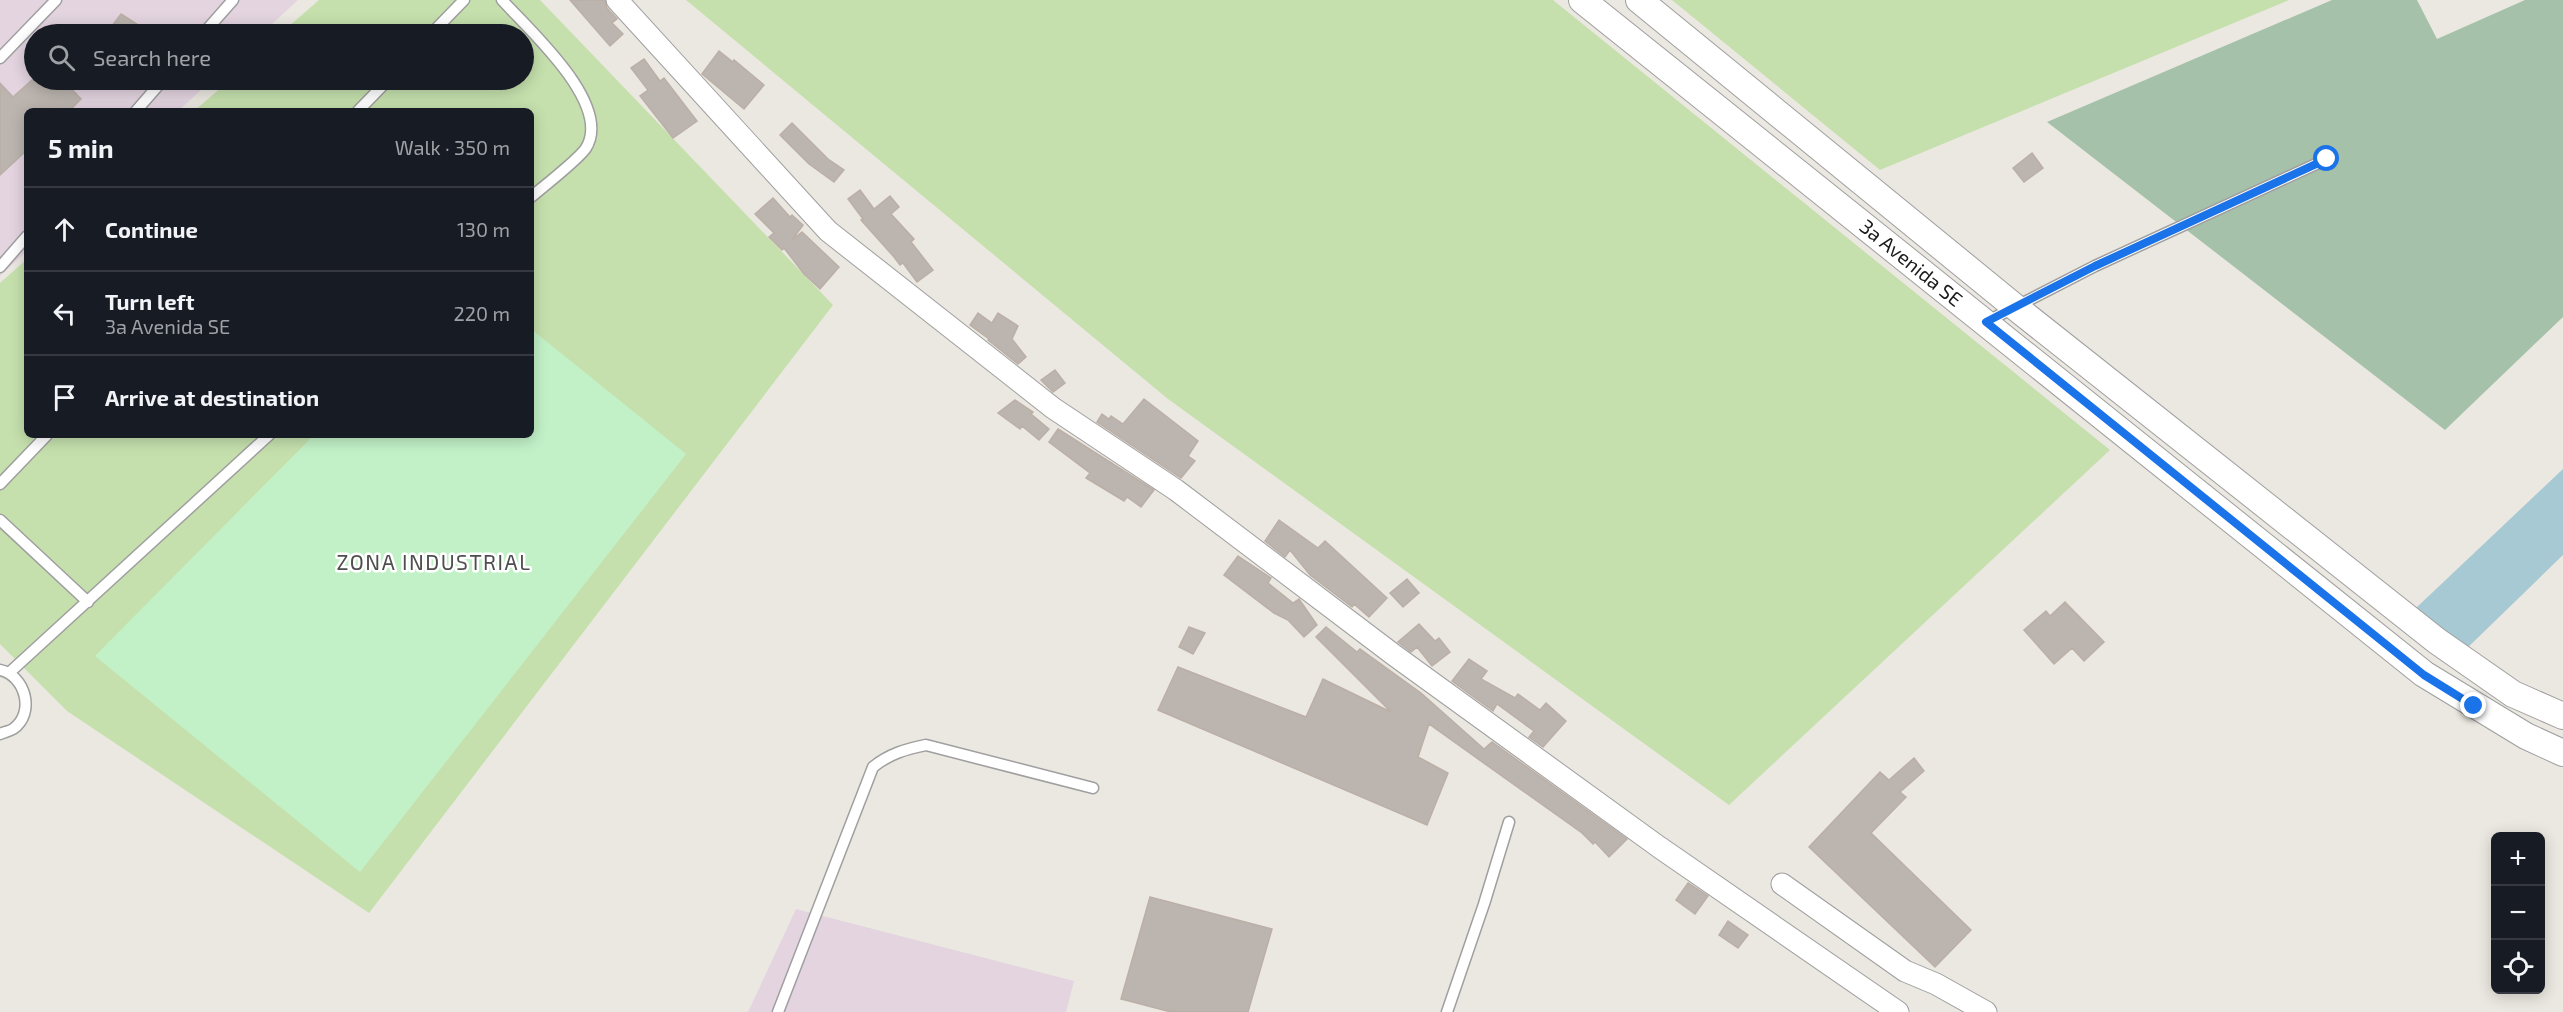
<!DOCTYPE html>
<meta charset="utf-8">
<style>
:root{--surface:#171b24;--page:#20242c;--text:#f1f3f6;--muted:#9ea1a6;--line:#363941}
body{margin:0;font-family:"Exo 2",sans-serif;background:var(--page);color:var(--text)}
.controls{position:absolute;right:18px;bottom:18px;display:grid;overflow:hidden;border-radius:9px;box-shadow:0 3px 15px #0003}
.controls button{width:54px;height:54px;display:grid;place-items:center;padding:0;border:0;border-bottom:2px solid var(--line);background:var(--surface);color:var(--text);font:30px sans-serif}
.stop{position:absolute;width:18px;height:18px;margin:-14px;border:4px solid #1a73e8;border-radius:50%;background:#fff}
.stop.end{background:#1a73e8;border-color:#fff;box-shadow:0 2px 6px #0008}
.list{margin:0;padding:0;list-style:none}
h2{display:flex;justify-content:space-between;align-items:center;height:78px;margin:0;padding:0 24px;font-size:26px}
h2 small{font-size:20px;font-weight:400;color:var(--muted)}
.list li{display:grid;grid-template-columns:39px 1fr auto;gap:18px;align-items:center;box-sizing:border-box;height:84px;padding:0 24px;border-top:2px solid var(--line)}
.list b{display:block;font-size:22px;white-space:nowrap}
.list p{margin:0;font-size:20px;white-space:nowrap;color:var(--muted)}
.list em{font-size:20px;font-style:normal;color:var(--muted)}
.icon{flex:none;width:33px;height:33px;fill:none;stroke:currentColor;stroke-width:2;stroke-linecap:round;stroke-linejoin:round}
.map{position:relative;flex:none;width:2563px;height:1012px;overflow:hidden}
.search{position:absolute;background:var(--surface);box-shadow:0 3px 15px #0003;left:24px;top:24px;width:510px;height:66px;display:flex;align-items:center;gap:15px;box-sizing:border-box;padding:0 21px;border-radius:33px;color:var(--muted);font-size:22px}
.panel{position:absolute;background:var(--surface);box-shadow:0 3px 15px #0003;left:24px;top:108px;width:510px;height:330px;border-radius:9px}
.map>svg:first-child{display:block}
.industrial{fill:#e3d4e0}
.grass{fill:#c5e0ad}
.cemetery{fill:#a6c1aa}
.park{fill:#c2f1c7}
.water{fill:#a7c9d4}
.building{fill:#bbb4af;stroke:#bbafa6;stroke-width:1.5}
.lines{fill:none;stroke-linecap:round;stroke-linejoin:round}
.service-casing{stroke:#9f9f9f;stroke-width:13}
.minor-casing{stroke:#9f9f9f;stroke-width:23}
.tertiary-casing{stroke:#9f9f9f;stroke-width:28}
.service{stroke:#fff;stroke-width:10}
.minor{stroke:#fff;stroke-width:21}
.tertiary{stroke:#fff;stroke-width:26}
.route{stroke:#1a73e8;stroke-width:8}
.labels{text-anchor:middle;stroke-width:5;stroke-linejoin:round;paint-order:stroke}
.street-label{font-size:20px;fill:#1b1b1b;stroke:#fff}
.neighbourhood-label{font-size:21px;letter-spacing:1.5px;fill:#4e4e4e;stroke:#fff}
</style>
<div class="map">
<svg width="2563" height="1012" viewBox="0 0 2563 1012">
<rect width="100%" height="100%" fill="#ebe8e1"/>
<!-- industrial -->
<path class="industrial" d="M 0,0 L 298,0 L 261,34 L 34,34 L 34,80 L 212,80 L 178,111 L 27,111 L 27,251 L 0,276 Z
M 796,909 L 1074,981 L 1066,1012 L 748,1012 Z"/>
<!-- grass -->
<path class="grass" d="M 319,0 L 540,0 L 833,305 L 369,913 L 67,711 L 0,644 L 0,283 L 27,259 L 27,435 L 531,435 L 531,111 L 194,111 L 230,80 L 524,80 L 524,34 L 280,34 Z
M 686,0 L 1553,0 L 2110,450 L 1729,805 L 1168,399 Z
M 1672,0 L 2289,0 L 1880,170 Z"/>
<!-- cemetery -->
<path class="cemetery" d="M 2332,0 L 2417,0 L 2437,39 L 2525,0 L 2563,0 L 2563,317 L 2445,430 L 2047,122 Z"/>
<!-- park -->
<path class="park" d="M 531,329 L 686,454 L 360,872 L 95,656 L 314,435 L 531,435 Z"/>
<!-- water -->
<path class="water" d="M 2563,469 L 2563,555 L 2461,654 L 2416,608 Z"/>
<!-- building -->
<path class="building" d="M 570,0 L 605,0 L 607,8 L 617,19 L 612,23 L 623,34 L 610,46 Z
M 121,14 L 138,25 L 131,34 L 106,34 Z
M 719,51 L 733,62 L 734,60 L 764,85 L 744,109 L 702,74 Z
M 644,59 L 660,81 L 664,78 L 697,121 L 673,138 L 640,96 L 648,90 L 631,68 Z
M 32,80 L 63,80 L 81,99 L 69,111 L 27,111 L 27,150 L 0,175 L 0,83 L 13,97 Z
M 792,123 L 828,159 L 844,170 L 834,182 L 809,164 L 780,135 Z
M 2032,153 L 2043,168 L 2024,182 L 2013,168 Z
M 860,190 L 874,209 L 890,196 L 899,207 L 891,214 L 914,239 L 911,242 L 933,270 L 917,282 L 903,263 L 900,265 L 894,257 L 861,220 L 863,219 L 848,199 Z
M 773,198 L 790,217 L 792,215 L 803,225 L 792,240 L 802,232 L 839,267 L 820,289 L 804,274 L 784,248 L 782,250 L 769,237 L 774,233 L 755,214 Z
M 978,313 L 992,323 L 998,313 L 1018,326 L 1012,339 L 1026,357 L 1018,364 L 988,340 L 989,339 L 970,325 Z
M 1055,370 L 1065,383 L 1053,392 L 1041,380 Z
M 1144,399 L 1198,441 L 1188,456 L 1195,461 L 1181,478 L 1097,422 L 1102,414 L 1109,419 L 1111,416 L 1123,424 Z
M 1015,400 L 1033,412 L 1031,414 L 1049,429 L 1039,440 L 1022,426 L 1020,429 L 998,413 Z
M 1058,429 L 1154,490 L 1141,507 L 1127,497 L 1124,501 L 1086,478 L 1090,473 L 1049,442 Z
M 1279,520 L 1318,548 L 1325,541 L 1387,598 L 1369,617 L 1354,604 L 1352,607 L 1310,575 L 1290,550 L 1285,557 L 1265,541 Z
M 1238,556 L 1271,578 L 1268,583 L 1293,603 L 1299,599 L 1317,625 L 1304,637 L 1288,620 L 1274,613 L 1224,575 Z
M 1407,579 L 1419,593 L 1403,607 L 1390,593 Z
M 2065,602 L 2104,642 L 2084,661 L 2072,648 L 2054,664 L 2024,630 L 2046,611 L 2050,616 Z
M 1419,624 L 1435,641 L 1439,638 L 1450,652 L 1432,666 L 1417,647 L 1411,652 L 1398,642 Z
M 1189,627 L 1205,633 L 1193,654 L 1179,647 Z
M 1326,627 L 1357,652 L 1360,649 L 1421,693 L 1484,749 L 1492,742 L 1627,839 L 1609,857 L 1595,842 L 1593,844 L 1582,833 L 1429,724 L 1418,757 L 1448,773 L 1427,825 L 1158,710 L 1178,667 L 1306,717 L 1323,679 L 1391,712 L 1316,637 Z
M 1469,659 L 1487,671 L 1481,679 L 1515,698 L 1518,694 L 1540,710 L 1546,703 L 1566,721 L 1543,747 L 1529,737 L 1534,731 L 1497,704 L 1493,711 L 1452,681 Z
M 1914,758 L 1924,771 L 1900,792 L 1906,797 L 1871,833 L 1971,930 L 1935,967 L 1809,847 L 1880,772 L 1889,780 Z
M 1688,883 L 1708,896 L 1695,914 L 1676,900 Z
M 1150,897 L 1272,929 L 1248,1012 L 1171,1012 L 1121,999 Z
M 1728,921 L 1748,935 L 1738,948 L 1719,935 Z"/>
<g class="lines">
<!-- service casing -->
<g class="service-casing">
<path id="service" d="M 502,0 C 529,30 613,104 586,148 C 579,159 543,187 531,197
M 203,34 L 233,0
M 431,34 L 464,0
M 0,58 L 56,0
M 136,111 L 163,80
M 358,111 L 388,80
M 0,267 L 27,236
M 1986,322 L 2095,266 L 2327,159
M 0,484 L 47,435
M 0,520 L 88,602
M 0,670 C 25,675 36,713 13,729 C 10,731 4,732 0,734
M 10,672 L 269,435
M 778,1012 L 873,767 C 889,754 906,749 926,745 L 1093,788
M 1447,1012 L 1484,904 L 1509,822"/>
</g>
<!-- minor casing -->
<g class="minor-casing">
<path id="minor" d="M 617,0 L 828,231 L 1053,408 L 1176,490 L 1394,655 L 1659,847 L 1898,1012
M 1782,884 L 1905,971 L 1936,984 L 1986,1012"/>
</g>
<!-- tertiary casing -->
<g class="tertiary-casing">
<path id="tertiary" d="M 1582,0 L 2424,674 L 2526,736 L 2563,753
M 1639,0 L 2015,307 L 2437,641 L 2513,694 L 2563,716"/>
</g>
<!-- service -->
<use href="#service" class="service"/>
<!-- minor -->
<use href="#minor" class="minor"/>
<!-- tertiary -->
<use href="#tertiary" class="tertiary"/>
</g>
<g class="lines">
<!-- route -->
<path class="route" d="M 2327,159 L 2095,266 L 1986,322 L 2424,675 L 2474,706"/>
</g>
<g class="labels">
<!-- street labels -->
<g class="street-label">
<text transform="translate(1911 263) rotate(39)" y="7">3a Avenida SE</text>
</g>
<!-- neighbourhood labels -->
<g class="neighbourhood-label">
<text x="434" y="570">ZONA INDUSTRIAL</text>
</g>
</g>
</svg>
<div class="controls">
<button>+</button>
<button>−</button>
<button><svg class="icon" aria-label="locate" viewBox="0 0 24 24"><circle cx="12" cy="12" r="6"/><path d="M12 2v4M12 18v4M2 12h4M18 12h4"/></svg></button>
</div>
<div class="stop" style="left:2327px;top:159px"></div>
<div class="stop end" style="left:2474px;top:706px"></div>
<div class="search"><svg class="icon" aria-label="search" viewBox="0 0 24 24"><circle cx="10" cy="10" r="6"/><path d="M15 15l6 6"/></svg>Search here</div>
<section class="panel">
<h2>5 min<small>Walk · 350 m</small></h2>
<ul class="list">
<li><svg class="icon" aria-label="ahead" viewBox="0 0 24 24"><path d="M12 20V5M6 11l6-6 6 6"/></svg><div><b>Continue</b></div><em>130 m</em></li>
<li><svg class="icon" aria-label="left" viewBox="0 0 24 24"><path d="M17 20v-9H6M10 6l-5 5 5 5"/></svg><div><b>Turn left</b><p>3a Avenida SE</p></div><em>220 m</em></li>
<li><svg class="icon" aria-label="arrive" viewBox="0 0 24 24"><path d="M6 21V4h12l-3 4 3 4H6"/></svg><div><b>Arrive at destination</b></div></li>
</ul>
</section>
</div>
